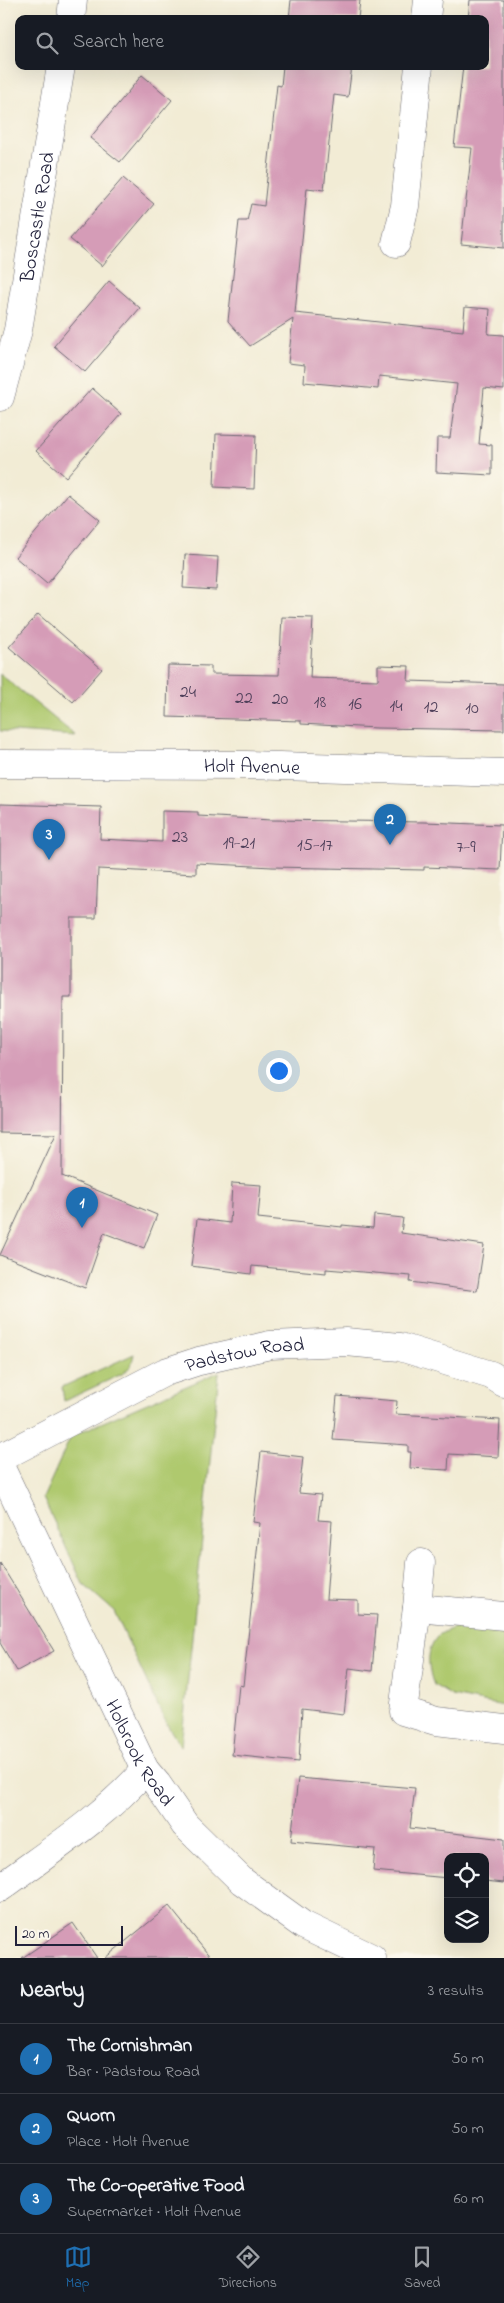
<!DOCTYPE html>
<meta charset="utf-8">
<style>
:root{--surface:#171b24;--page:#20242c;--text:#f1f3f6;--muted:#9ea1a6;--line:#363941;--accent:#1f6fb2}
body{margin:0;font-family:"Indie Flower",sans-serif;background:var(--page);color:var(--text)}
.controls{position:absolute;right:15px;bottom:15px;display:grid;overflow:hidden;border-radius:10px;box-shadow:0 5px 20px #0002}
.controls button{width:45px;height:45px;display:grid;place-items:center;padding:0;border:0;border-bottom:1px solid var(--line);background:var(--surface);color:var(--text);font:25px sans-serif}
.scale{position:absolute;left:15px;bottom:12px;width:108px;box-sizing:border-box;padding-left:5px;border:2px solid #22223b;border-top:0;font-size:14px;line-height:18px;white-space:nowrap;color:#22223b;-webkit-text-stroke:4px #fbf7ec;paint-order:stroke}
.you{position:absolute;left:278px;top:1070px;width:18px;height:18px;margin:-12px;border:4px solid #fff;border-radius:50%;background:#1a73e8;box-shadow:0 0 0 8px #1a73e833}
.badge{display:grid;place-items:center;width:32px;height:32px;border-radius:50%;background:var(--accent);color:#fff;font-size:16px;font-weight:700}
.pin{position:absolute;translate:-50% -41px;filter:drop-shadow(0 1px 2px #0008)}
.pin::after{content:'';position:absolute;top:26px;width:18px;height:15px;background:inherit;clip-path:polygon(0 0,100% 0,50% 100%)}
.list{margin:0;padding:0;list-style:none}
h2{display:flex;justify-content:space-between;align-items:center;height:65px;margin:0;padding:0 20px;font-size:21px}
h2 small{font-size:16px;font-weight:400;color:var(--muted)}
.list li{display:grid;grid-template-columns:32px 1fr auto;gap:15px;align-items:center;box-sizing:border-box;height:70px;padding:0 20px;border-top:1px solid var(--line)}
.list b{display:block;font-size:19px;white-space:nowrap}
.list p{margin:0;font-size:16px;white-space:nowrap;color:var(--muted)}
.list em{font-size:16px;font-style:normal;color:var(--muted)}
.icon{flex:none;width:28px;height:28px;fill:none;stroke:currentColor;stroke-width:2;stroke-linecap:round;stroke-linejoin:round}
.map{position:relative;flex:none;width:504px;height:1958px;overflow:hidden}
.search{position:absolute;background:var(--surface);box-shadow:0 5px 20px #0002;left:15px;right:15px;top:15px;height:55px;display:flex;align-items:center;gap:12px;box-sizing:border-box;padding:0 18px;border-radius:10px;color:var(--muted);font-size:19px}
.sheet{height:275px;background:var(--surface)}
nav{display:flex;justify-content:space-around;align-items:center;box-sizing:border-box;height:70px;border-top:1px solid var(--line);background:var(--surface);font-size:14px;color:var(--muted)}
nav a{display:grid;justify-items:center;gap:2px}
nav .on{color:var(--accent)}
.map>svg:first-child{display:block}
.green{fill:#afc96e;stroke:#687654}
.building{fill:#d59cb7}
.lines{fill:none;stroke-linecap:round;stroke-linejoin:round}
.street-casing{stroke:#6b6971;stroke-width:29}
.street{stroke:#fff;stroke-width:28}
.labels{text-anchor:middle;stroke-width:4;stroke-linejoin:round;paint-order:stroke}
.number-label{font-size:18px;fill:#4f405a}
.street-label{font-size:20px;fill:#22223b;stroke:#fbf7ec}
</style>
<div class="map">
<svg width="504" height="1958" viewBox="0 0 504 1958">
<rect width="100%" height="100%" fill="#fbf7ec"/>
<filter id="ink" filterUnits="userSpaceOnUse"><feTurbulence type="fractalNoise" baseFrequency=".02" numOctaves="2"/><feDisplacementMap in="SourceGraphic" scale="10" xChannelSelector="R" yChannelSelector="G"/><feConvolveMatrix kernelMatrix="1 2 1 2 8 2 1 2 1" color-interpolation-filters="sRGB"/></filter>
<filter id="wash" filterUnits="userSpaceOnUse"><feTurbulence type="fractalNoise" baseFrequency=".0096" numOctaves="4" result="noise"/><feDisplacementMap in="SourceGraphic" scale="20" xChannelSelector="R" yChannelSelector="G"/><feGaussianBlur stdDeviation="1.12" result="paint"/><feColorMatrix in="noise" values="0 0 0 0 0 0 0 0 0 0 0 0 0 0 0 0 0 1.4 0 .05"/><feComposite in="paint" operator="in"/></filter>
<g filter="url(#wash)">
<rect width="100%" height="100%" fill="#f2ecd5"/>
<!-- green -->
<path class="green" d="M 0,674 L 76,736 L 0,731 Z
M 134,1354 L 131,1366 L 122,1374 L 64,1401 L 62,1387 Z
M 219,1372 L 181,1747 L 166,1723 L 114,1611 L 83,1584 L 43,1498 L 71,1436 Z
M 458,1626 L 489,1627 L 504,1630 L 504,1706 L 452,1696 L 434,1685 C 428,1670 425,1651 437,1637 C 441,1632 452,1629 458,1626 Z"/>
<g id="blocks">
<!-- building -->
<path class="building" d="M 291,0 L 360,0 L 358,19 L 289,19 Z
M 470,0 L 504,0 L 504,248 L 461,244 L 472,148 L 454,147 L 463,66 L 485,66 L 485,19 L 468,19 Z
M 283,66 L 352,66 L 348,97 L 334,95 L 324,190 L 307,188 L 295,313 L 463,331 L 465,307 L 490,309 L 488,334 L 504,335 L 504,390 L 484,388 L 479,444 L 492,445 L 492,475 L 436,472 L 437,438 L 450,438 L 457,384 L 379,376 L 378,389 L 304,382 L 305,365 L 288,363 L 293,319 L 250,346 L 228,321 L 239,221 L 247,221 L 251,204 L 264,206 L 277,85 L 281,86 Z
M 142,75 L 172,100 L 120,162 L 90,138 Z
M 123,178 L 154,204 L 102,266 L 70,239 Z
M 109,281 L 140,308 L 85,372 L 54,346 Z
M 92,388 L 121,414 L 66,477 L 36,451 Z
M 216,434 L 256,435 L 254,489 L 214,487 Z
M 68,494 L 100,520 L 47,584 L 15,557 Z
M 185,555 L 218,557 L 216,590 L 183,588 Z
M 38,614 L 102,669 L 73,702 L 9,647 Z
M 282,617 L 313,618 L 310,678 L 378,680 L 378,665 L 409,666 L 408,681 L 504,684 L 504,730 L 377,728 L 301,724 L 301,721 L 167,717 L 168,665 L 211,666 L 211,674 L 279,675 Z
M 0,804 L 101,807 L 100,839 L 162,842 L 162,811 L 198,812 L 198,816 L 271,820 L 424,822 L 502,825 L 500,870 L 424,867 L 424,870 L 272,867 L 196,863 L 196,874 L 98,869 L 96,918 L 71,918 L 71,997 L 63,997 L 62,1176 L 157,1215 L 144,1248 L 104,1233 L 85,1288 L 0,1255 L 56,1134 L 0,1133 Z
M 232,1183 L 261,1185 L 258,1218 L 342,1227 L 342,1225 L 373,1228 L 374,1215 L 403,1218 L 401,1233 L 484,1245 L 477,1291 L 410,1282 L 411,1276 L 326,1269 L 326,1273 L 252,1266 L 251,1274 L 191,1266 L 197,1219 L 230,1223 Z
M 337,1396 L 397,1401 L 396,1414 L 500,1420 L 498,1457 L 449,1454 L 448,1470 L 410,1468 L 411,1452 L 408,1452 L 408,1445 L 333,1440 Z
M 261,1452 L 303,1457 L 299,1493 L 321,1495 L 318,1520 L 332,1521 L 326,1599 L 358,1600 L 358,1614 L 377,1615 L 372,1671 L 349,1668 L 344,1714 L 302,1709 L 299,1762 L 232,1755 L 239,1685 L 243,1686 L 260,1523 L 253,1522 Z
M 0,1563 L 54,1651 L 17,1671 L 0,1643 Z
M 298,1778 L 415,1788 L 410,1828 L 504,1839 L 504,1883 L 485,1881 L 485,1857 L 448,1857 L 448,1878 L 373,1871 L 375,1849 L 291,1841 Z
M 169,1906 L 211,1958 L 105,1958 Z
M 73,1923 L 97,1958 L 22,1958 Z"/>
</g>
</g>
<g filter="url(#ink)">
<use href="#blocks" fill-opacity="0" stroke="#6b6971" stroke-width="1"/>
<g class="lines">
<!-- street casing -->
<g class="street-casing">
<g id="street">
<path d="M 71,19 L 73,0"/>
<path d="M 426,19 L 428,0"/>
<path d="M 396,243 L 405,206 L 419,66"/>
<path id="s1" d="M 0,397 L 18,330 L 61,66"/>
<path id="s2" d="M 0,764 L 246,765 L 504,773"/>
<path id="s3" d="M 0,1458 L 165,1372 L 199,1361 L 270,1345 L 346,1342 L 400,1347 L 491,1375 L 504,1383"/>
<path id="s4" d="M 0,1466 L 145,1770 L 157,1784 L 185,1825 L 242,1881 L 303,1925 L 372,1958"/>
<path d="M 417,1608 L 421,1563"/>
<path d="M 504,1616 L 417,1608 L 403,1711 L 436,1721 L 504,1729"/>
<path d="M 0,1888 C 50,1851 104,1817 145,1770"/>
</g>
</g>
<!-- street -->
<use href="#street" class="street"/>
</g>
</g>
<g class="labels">
<!-- number labels -->
<g class="number-label">
<text x="188" y="697">24</text>
<text x="244" y="703">22</text>
<text x="280" y="704">20</text>
<text x="320" y="707">18</text>
<text x="355" y="709">16</text>
<text x="396" y="711">14</text>
<text x="431" y="712">12</text>
<text x="472" y="713">10</text>
<text x="180" y="842">23</text>
<text x="239" y="848">19-21</text>
<text x="315" y="850">15-17</text>
<text x="466" y="852">7-9</text>
</g>
<!-- street labels -->
<g class="street-label">
<text dy="7" stroke="none"><textPath href="#s1" startOffset="184">Boscastle Road</textPath></text>
<text dy="7" stroke="none"><textPath href="#s2" startOffset="252">Holt Avenue</textPath></text>
<text dy="7" stroke="none"><textPath href="#s3" startOffset="268">Padstow Road</textPath></text>
<text dy="7" stroke="none"><textPath href="#s4" startOffset="319">Holbrook Road</textPath></text>
</g>
</g>
</svg>
<div class="controls">
<button><svg class="icon" aria-label="locate" viewBox="0 0 24 24"><circle cx="12" cy="12" r="6"/><path d="M12 2v4M12 18v4M2 12h4M18 12h4"/></svg></button>
<button><svg class="icon" aria-label="layers" viewBox="0 0 24 24"><path d="M12 4l9 5-9 5-9-5zM3 14l9 5 9-5"/></svg></button>
</div>
<div class="scale">20 m</div>
<div class="you"></div>
<div class="pin badge" style="left:82px;top:1228px">1</div>
<div class="pin badge" style="left:390px;top:845px">2</div>
<div class="pin badge" style="left:49px;top:860px">3</div>
<div class="search"><svg class="icon" aria-label="search" viewBox="0 0 24 24"><circle cx="10" cy="10" r="6"/><path d="M15 15l6 6"/></svg>Search here</div>
</div>
<section class="sheet">
<h2>Nearby<small>3 results</small></h2>
<ul class="list">
<li><span class="badge">1</span><div><b>The Cornishman</b><p>Bar · Padstow Road</p></div><em>50 m</em></li>
<li><span class="badge">2</span><div><b>Quorn</b><p>Place · Holt Avenue</p></div><em>50 m</em></li>
<li><span class="badge">3</span><div><b>The Co-operative Food</b><p>Supermarket · Holt Avenue</p></div><em>60 m</em></li>
</ul>
</section>
<nav>
<a class="on"><svg class="icon" aria-label="map" viewBox="0 0 24 24"><path d="M3 6l6-2 6 2 6-2v14l-6 2-6-2-6 2zM9 4v14M15 6v14"/></svg>Map</a>
<a><svg class="icon" aria-label="directions" viewBox="0 0 24 24"><path d="M12 3l9 9-9 9-9-9zM9 14v-3h6M13 9l2 2-2 2"/></svg>Directions</a>
<a><svg class="icon" aria-label="saved" viewBox="0 0 24 24"><path d="M7 4h10v16l-5-4-5 4z"/></svg>Saved</a>
</nav>
